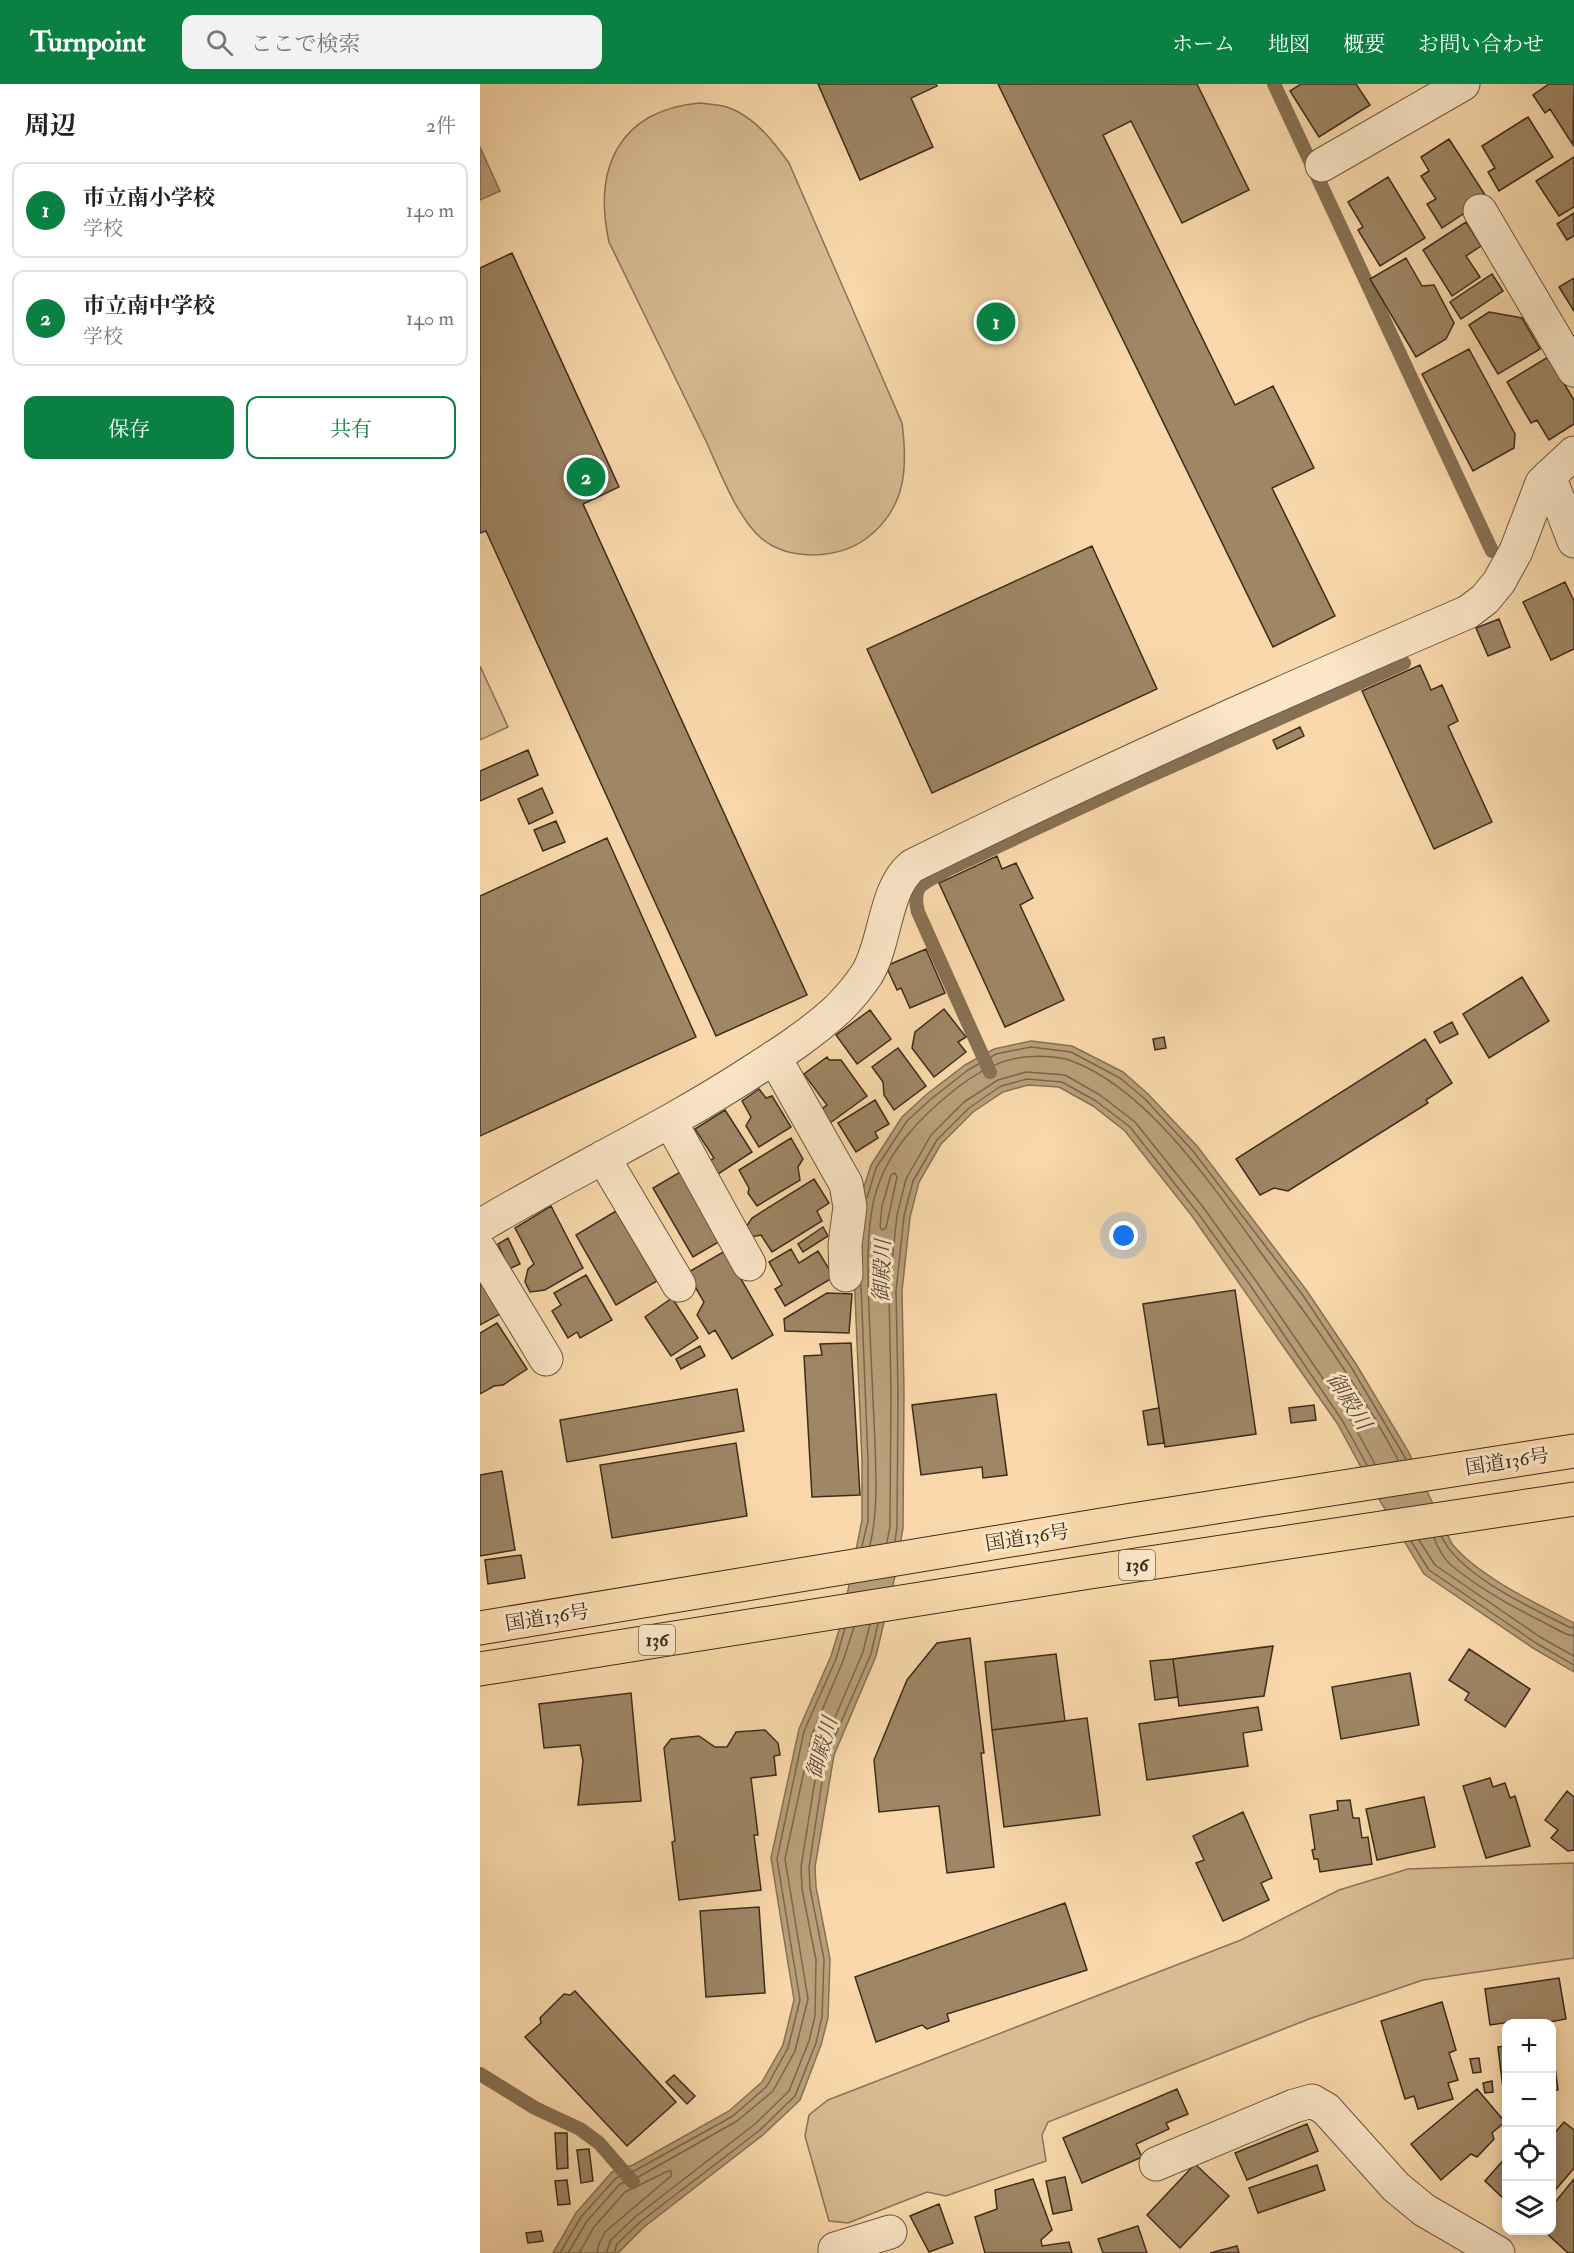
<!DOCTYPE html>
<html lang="ja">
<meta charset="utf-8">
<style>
:root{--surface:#fff;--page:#f2f2f2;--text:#222;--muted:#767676;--line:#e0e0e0;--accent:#0b8043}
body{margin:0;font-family:"IM FELL Double Pica","Noto Serif JP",serif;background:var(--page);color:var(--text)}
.controls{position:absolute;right:18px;bottom:18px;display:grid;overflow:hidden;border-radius:12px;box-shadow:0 3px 15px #0003}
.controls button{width:54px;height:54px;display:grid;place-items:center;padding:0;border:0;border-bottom:2px solid var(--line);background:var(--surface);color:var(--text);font:30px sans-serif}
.you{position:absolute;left:644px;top:1152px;width:21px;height:21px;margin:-15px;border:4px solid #fff;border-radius:50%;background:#1a73e8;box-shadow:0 0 0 9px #1a73e833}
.badge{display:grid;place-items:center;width:39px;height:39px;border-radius:50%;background:var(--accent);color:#fff;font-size:20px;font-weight:700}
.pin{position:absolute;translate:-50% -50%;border:3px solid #fff;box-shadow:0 2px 6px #0006}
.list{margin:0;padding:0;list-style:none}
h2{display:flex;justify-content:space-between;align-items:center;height:78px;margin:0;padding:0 24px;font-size:26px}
h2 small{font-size:20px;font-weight:400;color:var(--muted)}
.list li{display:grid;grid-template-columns:39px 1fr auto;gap:18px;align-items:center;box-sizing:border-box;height:96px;margin:0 12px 12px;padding:0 12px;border:2px solid var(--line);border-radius:12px}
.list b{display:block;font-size:22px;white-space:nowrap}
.list p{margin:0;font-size:20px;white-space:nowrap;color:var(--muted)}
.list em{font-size:20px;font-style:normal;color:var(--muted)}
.actions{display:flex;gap:12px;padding:18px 24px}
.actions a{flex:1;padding:14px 0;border:2px solid var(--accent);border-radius:12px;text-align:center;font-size:21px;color:var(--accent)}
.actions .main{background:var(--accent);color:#fff}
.icon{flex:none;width:33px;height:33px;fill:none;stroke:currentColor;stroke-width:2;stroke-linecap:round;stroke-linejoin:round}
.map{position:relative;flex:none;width:1094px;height:2169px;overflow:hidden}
header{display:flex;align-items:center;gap:36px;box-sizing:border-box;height:84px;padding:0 30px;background:var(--accent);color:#fff}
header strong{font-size:28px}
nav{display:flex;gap:33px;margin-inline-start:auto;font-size:21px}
.search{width:420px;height:54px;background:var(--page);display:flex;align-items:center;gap:15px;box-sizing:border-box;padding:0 21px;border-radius:12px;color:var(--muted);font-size:22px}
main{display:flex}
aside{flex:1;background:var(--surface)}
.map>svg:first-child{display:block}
.green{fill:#d9bc93;stroke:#8b7458;stroke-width:1.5}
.water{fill:#b99f7a;stroke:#877154;stroke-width:1.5}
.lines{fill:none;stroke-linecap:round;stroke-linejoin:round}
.shore{stroke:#7b664b;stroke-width:1.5}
.stream{stroke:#877154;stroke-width:14}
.building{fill:#9f8666;stroke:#3d2d1c;stroke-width:1.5}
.minor-casing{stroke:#6c5840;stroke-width:35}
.highway-casing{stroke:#3d2d1c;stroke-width:35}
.minor{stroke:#fbe6c8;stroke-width:33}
.highway{stroke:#f9d9ab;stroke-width:33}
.labels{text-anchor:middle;stroke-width:6;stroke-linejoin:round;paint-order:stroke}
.shield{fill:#fbe6c8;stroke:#766450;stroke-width:1.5}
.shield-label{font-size:18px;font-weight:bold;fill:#3d2d1c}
.street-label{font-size:20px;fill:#3d2d1c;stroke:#fbe6c8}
.water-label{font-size:21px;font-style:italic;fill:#5c4a34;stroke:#fbe6c8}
</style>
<header>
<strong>Turnpoint</strong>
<div class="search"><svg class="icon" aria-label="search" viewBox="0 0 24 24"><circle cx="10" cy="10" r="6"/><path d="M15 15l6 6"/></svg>ここで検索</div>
<nav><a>ホーム</a><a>地図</a><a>概要</a><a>お問い合わせ</a></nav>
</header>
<main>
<aside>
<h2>周辺<small>2件</small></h2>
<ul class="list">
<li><span class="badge">1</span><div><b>市立南小学校</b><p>学校</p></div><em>140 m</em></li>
<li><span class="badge">2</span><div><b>市立南中学校</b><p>学校</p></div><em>140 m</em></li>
</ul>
<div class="actions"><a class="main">保存</a><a>共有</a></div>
</aside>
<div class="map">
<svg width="1094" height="2169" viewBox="0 0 1094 2169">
<rect width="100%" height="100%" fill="#f9d9ab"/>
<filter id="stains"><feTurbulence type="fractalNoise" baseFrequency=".00333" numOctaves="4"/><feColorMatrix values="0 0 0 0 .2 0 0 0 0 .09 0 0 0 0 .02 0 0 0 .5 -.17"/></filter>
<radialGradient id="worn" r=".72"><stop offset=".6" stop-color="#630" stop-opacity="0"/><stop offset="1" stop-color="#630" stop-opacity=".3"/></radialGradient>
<!-- green -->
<path class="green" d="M 219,19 C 228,20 238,20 247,23 C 274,32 293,57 309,79 L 422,339 C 428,384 426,424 387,454 C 359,475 309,478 281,454 C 256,432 239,385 225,355 C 193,289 161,224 129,158 C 113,85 138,27 219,19 Z
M 0,582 L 28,643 L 0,656 Z
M 1094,1779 L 1094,1874 L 943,1896 L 829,1935 L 568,2038 L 562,2051 L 566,2077 L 466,2112 L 447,2108 L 368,2139 L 349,2137 L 325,2052 L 329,2031 L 348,2016 L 761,1856 L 859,1806 L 928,1785 Z"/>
<!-- water -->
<path class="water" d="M 0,63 L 20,107 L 0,116 Z
M 551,957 L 592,962 L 643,988 L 668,1010 L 717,1062 L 827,1207 L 876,1280 L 928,1367 L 972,1460 C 998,1492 1057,1520 1094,1539 L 1094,1588 L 1053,1564 L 944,1490 L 894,1407 L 857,1339 L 712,1132 L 645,1047 L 613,1022 L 579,1003 L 548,1001 L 523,1008 L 493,1028 L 461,1060 L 439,1098 L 430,1133 L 422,1207 L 424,1307 L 423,1444 L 415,1492 L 396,1572 L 354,1671 L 335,1783 L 336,1803 L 350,1875 L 348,1934 L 341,1961 L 320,2016 L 284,2050 L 164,2143 L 138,2169 L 73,2169 L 96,2129 L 132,2088 L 153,2081 L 249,2027 L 282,1998 L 303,1961 L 314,1916 L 291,1774 L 319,1645 L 351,1572 L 362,1536 L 382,1436 L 382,1377 L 374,1187 L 379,1118 L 391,1081 L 422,1033 L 447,1010 L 485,981 L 514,965 Z"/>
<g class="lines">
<!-- shore -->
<path class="shore" d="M 415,1089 L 417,1093 L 406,1144 L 402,1146 L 400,1143 L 402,1122 L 411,1091 Z
M 387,1114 L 396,1084 L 427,1037 L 451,1015 L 488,986 L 516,970 L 551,963 L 591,968 L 640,994 L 664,1014 L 713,1067 L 822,1210 L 871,1283 L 926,1375
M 381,1201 L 388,1377 L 388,1437 L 382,1462
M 962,1453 C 979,1491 1052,1524 1089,1543 L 1094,1544
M 954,1454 C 958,1464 963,1474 971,1481 C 1004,1509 1049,1531 1086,1550 L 1094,1552
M 939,1456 L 955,1481 L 1060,1553 L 1094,1572
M 415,1457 L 417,1443 L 418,1307 L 416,1207 L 424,1132 L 433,1097 L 457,1056 L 489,1024 L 521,1002 L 547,995 L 582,998 L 616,1017 L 650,1043 L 717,1128 L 770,1201 L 862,1336 L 887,1381
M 931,1457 L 949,1486 L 1056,1559 L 1094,1581
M 407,1458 L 410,1443 L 411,1307 L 409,1207 L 417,1131 L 426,1095 L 451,1051 L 484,1018 L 518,996 L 546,988 L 585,991 L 620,1011 L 655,1038 L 723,1123 L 776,1197 L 868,1331 L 895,1380
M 390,1461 C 398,1428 396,1393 395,1359 C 393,1315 391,1272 389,1228 C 388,1194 386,1154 393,1120 C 403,1070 440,1033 478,1003 C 509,980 534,969 573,973 C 578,974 584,974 589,976 C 675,1006 747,1124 800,1195 C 843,1252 885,1313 918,1376
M 80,2169 L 101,2133 L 136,2094 L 156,2086 L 253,2032 L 287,2002 L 308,1964 L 320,1916 L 297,1775 L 324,1647 L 356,1575 L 365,1544
M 88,2169 L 107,2137 L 140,2100 L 160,2092 L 257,2037 L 293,2007 L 315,1967 L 328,1915 L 305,1775 L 332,1650 L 363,1577 L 374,1543
M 99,2169 L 114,2143 L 145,2108 L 188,2087 L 191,2087 L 191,2092 L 125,2148 L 119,2160 L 117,2169
M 126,2169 L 131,2156 L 155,2133 L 275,2040 L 309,2007 L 329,1957 L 335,1932 L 336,1876 L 322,1805 L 321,1783 L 336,1690 L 341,1666 L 383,1568 L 390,1540
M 134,2169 L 137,2160 L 160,2138 L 280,2046 L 315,2012 L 336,1959 L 342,1933 L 344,1875 L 330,1804 L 329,1783 L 343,1691 L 348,1668 L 391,1570 L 398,1539"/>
<!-- stream -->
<path class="stream" d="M 794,0 L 1012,467
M 510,988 L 438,828 C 431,799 444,800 467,786 L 654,699 L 924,579
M 0,1990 L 55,2024 L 100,2045 L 119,2059 L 153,2098"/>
</g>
<!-- building -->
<path class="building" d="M 338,0 L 456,0 L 457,2 L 431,14 L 453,63 L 380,96 Z
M 518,0 L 717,0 L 769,106 L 702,139 L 651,37 L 623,51 L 755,321 L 793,302 L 834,384 L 792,404 L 855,532 L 793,563 Z
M 821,0 L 876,0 L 890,21 L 839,53 L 810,7 Z
M 1069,0 L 1094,0 L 1093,61 L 1070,25 L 1065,29 L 1053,11 Z
M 1048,33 L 1073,73 L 1019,107 L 1008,88 L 1015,84 L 1002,62 Z
M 969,55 L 1007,114 L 962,144 L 947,120 L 956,115 L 941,92 L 949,87 L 941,73 Z
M 1094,73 L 1094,123 L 1079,132 L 1056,97 Z
M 908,93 L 945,154 L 900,182 L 878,146 L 883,143 L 868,118 Z
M 1094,129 L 1094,152 L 1087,156 L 1077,140 Z
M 986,138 L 1001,162 L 986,172 L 1000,193 L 972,212 L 943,166 Z
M 32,169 L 139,403 L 103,420 L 327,911 L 236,952 L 6,447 L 0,449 L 0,184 Z
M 926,174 L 942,202 L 954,201 L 974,239 L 966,255 L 936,273 L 890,195 Z
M 1012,190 L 1023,207 L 981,235 L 970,218 Z
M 1094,194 L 1094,227 L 1079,203 Z
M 1009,228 L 1042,234 L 1060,265 L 1018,290 L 989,241 Z
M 989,265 L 1035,350 L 1034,364 L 993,387 L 942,290 Z
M 1068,273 L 1094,316 L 1094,340 L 1069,356 L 1057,336 L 1051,339 L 1027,298 Z
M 612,462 L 677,605 L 452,709 L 387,565 Z
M 1085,498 L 1094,517 L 1094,565 L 1071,576 L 1043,518 Z
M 1019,535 L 1030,563 L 1008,572 L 996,544 Z
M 940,581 L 951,606 L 962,601 L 978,637 L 968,642 L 1012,738 L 954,765 L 882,607 Z
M 820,643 L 824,652 L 797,665 L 793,656 Z
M 48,666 L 58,691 L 0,717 L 0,687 Z
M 62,704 L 73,729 L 49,740 L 38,715 Z
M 76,737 L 85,758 L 63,767 L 54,746 Z
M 127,754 L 216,953 L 0,1052 L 0,812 Z
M 517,772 L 522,785 L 536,779 L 553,814 L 540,821 L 584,916 L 525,943 L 459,799 Z
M 446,865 L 465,909 L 430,924 L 421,904 L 417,906 L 406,882 Z
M 1042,893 L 1069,937 L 1009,974 L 983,930 Z
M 464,925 L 486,953 L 478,958 L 486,968 L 454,993 L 432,964 L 435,948 Z
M 390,926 L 411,955 L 377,980 L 356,951 Z
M 972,938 L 978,950 L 960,959 L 954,948 Z
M 684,953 L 686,964 L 675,966 L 673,955 Z
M 945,955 L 972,999 L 946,1016 L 948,1019 L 808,1107 L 794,1104 L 780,1111 L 756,1075 Z
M 418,964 L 446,1002 L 414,1026 L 404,1011 L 403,998 L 392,983 Z
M 347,973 L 349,976 L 361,976 L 387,1012 L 350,1039 L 342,1025 L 347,1021 L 324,990 Z
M 279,1005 L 286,1014 L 292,1012 L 311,1043 L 279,1063 L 266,1042 L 271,1033 L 262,1017 Z
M 395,1016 L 409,1040 L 395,1048 L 398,1054 L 376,1068 L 358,1039 Z
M 245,1026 L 272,1068 L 235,1092 L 227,1079 L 234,1074 L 215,1045 Z
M 311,1054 L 323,1075 L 318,1083 L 320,1096 L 277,1122 L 268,1109 L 269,1104 L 259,1086 Z
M 202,1087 L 242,1156 L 213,1173 L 173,1104 Z
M 334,1095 L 349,1119 L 337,1127 L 342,1137 L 292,1168 L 281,1151 L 271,1153 L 266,1143 L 272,1134 Z
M 71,1122 L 103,1184 L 65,1206 L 50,1208 L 45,1198 L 48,1185 L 54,1180 L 35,1144 Z
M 136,1127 L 177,1197 L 136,1221 L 96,1151 Z
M 343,1143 L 348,1152 L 323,1168 L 318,1160 Z
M 28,1154 L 40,1180 L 29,1185 L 18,1160 Z
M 311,1165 L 319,1179 L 338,1167 L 354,1193 L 305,1222 L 295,1205 L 302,1201 L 289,1178 Z
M 245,1167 L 293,1251 L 252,1275 L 235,1246 L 229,1250 L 217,1231 L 224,1218 L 207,1189 Z
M 106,1191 L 132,1236 L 100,1254 L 97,1248 L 88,1254 L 72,1227 L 81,1221 L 74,1209 Z
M 4,1200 L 22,1229 L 0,1241 L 0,1201 Z
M 755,1206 L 776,1350 L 685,1363 L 663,1220 Z
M 347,1209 L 372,1210 L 369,1249 L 305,1247 L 304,1235 Z
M 192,1214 L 218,1254 L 191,1272 L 165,1233 Z
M 17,1239 L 47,1285 L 23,1301 L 14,1302 L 0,1310 L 0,1249 Z
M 371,1259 L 380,1411 L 332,1413 L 324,1272 L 342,1271 L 340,1260 Z
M 220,1262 L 225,1272 L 201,1285 L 196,1275 Z
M 257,1305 L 264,1347 L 87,1378 L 80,1336 Z
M 516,1310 L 527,1391 L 503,1394 L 502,1383 L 441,1391 L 432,1321 Z
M 834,1321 L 836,1336 L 811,1339 L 809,1324 Z
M 679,1324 L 684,1359 L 668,1361 L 663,1327 Z
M 256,1359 L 267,1432 L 132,1454 L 120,1381 Z
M 22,1387 L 35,1466 L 0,1472 L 0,1391 Z
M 41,1471 L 45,1494 L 8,1500 L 5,1476 Z
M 490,1554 L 504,1669 L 501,1669 L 514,1783 L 467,1789 L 459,1722 L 399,1728 L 394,1676 L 427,1596 L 457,1559 Z
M 793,1562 L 784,1612 L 699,1622 L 693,1575 Z
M 989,1565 L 1050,1605 L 1025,1643 L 985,1616 L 989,1609 L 969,1596 Z
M 576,1570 L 585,1637 L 512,1646 L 505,1578 Z
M 693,1575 L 698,1613 L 675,1616 L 670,1577 Z
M 930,1589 L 939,1641 L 861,1655 L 852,1603 Z
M 151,1609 L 161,1717 L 98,1721 L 103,1677 L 100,1661 L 64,1664 L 59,1620 Z
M 778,1623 L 782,1646 L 763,1649 L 768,1682 L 667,1696 L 659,1640 Z
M 607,1634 L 620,1731 L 524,1743 L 512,1646 Z
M 285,1646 L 298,1659 L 300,1671 L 294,1672 L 296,1691 L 271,1694 L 278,1751 L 274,1751 L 281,1806 L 199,1816 L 192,1758 L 195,1757 L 184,1664 L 191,1655 L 219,1652 L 235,1663 L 247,1663 L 256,1648 Z
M 1010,1694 L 1013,1703 L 1025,1699 L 1030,1714 L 1035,1712 L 1050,1762 L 1006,1774 L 983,1702 Z
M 1087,1707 L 1094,1713 L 1094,1766 L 1088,1767 L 1071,1754 L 1078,1746 L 1065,1736 Z
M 944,1713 L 955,1763 L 897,1776 L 886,1725 Z
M 870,1716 L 873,1734 L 879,1734 L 882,1754 L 888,1753 L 892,1780 L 840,1788 L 838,1775 L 834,1775 L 832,1766 L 835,1765 L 830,1731 L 858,1726 L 857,1717 Z
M 763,1728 L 792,1794 L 781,1799 L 789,1816 L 743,1837 L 716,1779 L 724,1776 L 713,1752 Z
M 585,1819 L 607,1886 L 467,1930 L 469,1937 L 447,1945 L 442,1941 L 396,1958 L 375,1893 Z
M 279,1823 L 285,1909 L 226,1913 L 220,1827 Z
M 1079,1894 L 1086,1935 L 1059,1940 L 1045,1940 L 1045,1936 L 1010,1941 L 1005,1905 Z
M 95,1907 L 196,2018 L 147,2062 L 45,1953 L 61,1939 L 60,1934 L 84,1910 L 90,1911 Z
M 962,1918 L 976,1966 L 969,1969 L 978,1996 L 968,1999 L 973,2015 L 938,2025 L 934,2012 L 925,2015 L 901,1937 Z
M 1026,1962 L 1026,2012 L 1024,2013 L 1018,1963 Z
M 1072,1968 L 1073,1968 L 1078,2006 L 1072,2007 Z
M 999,1974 L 1001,1988 L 993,1989 L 990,1975 Z
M 194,1991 L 215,2012 L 207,2020 L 186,1998 Z
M 1012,1997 L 1013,2008 L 1005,2009 L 1003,1999 Z
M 697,2005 L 708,2030 L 686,2039 L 689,2045 L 656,2060 L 662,2073 L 602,2099 L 583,2054 Z
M 997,2005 L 1025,2038 L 1012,2049 L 1014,2055 L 997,2073 L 991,2070 L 961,2096 L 931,2060 Z
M 1084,2038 L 1094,2046 L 1094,2084 L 1072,2110 L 1072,2052 Z
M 827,2040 L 838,2067 L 767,2096 L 755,2069 Z
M 75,2049 L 87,2049 L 88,2084 L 77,2085 Z
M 109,2065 L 113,2097 L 101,2099 L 97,2066 Z
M 1026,2073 L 1026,2117 L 1005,2097 Z
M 715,2080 L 749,2112 L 700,2164 L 667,2131 Z
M 837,2081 L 845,2106 L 778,2129 L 769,2104 Z
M 585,2093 L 592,2126 L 573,2130 L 566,2097 Z
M 553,2095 L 572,2146 L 561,2156 L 562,2162 L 589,2158 L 592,2169 L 505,2169 L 495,2133 L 517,2125 L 515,2106 Z
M 1094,2095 L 1094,2169 L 1088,2169 L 1063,2146 L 1072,2146 L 1072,2122 Z
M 87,2096 L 90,2120 L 78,2121 L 75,2097 Z
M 459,2120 L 473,2159 L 449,2168 L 430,2132 Z
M 658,2142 L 667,2169 L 623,2169 L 618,2155 Z
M 61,2147 L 63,2157 L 48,2159 L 46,2149 Z
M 757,2162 L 759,2169 L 730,2169 Z"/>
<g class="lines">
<!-- minor casing -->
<g class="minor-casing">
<path id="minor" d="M 842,81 L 983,0
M 1000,127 L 1094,286
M 1069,392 L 1094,457
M 294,973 L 366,1100 L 370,1123 L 365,1161 L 366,1191
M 190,1037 L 269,1180
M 123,1073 L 199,1201
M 0,1142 C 90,1088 186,1044 273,987 C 303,968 332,949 358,925 C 368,915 379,902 387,890 C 406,859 404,805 432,782 C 615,691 801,608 988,528 L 1005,515 L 1019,498 L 1036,467 L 1062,399 L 1094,369
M 0,1166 L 66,1275
M 676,2080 L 814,2022 L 832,2017 L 846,2025 L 916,2103 L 944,2126 L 1018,2169
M 355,2169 L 355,2165 L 410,2148"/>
</g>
<!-- highway casing -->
<g class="highway-casing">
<path id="highway" d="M 0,1544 L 652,1436 L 1094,1367
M 0,1585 C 364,1525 729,1469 1094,1415"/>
</g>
<!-- minor -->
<use href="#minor" class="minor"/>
<!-- highway -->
<use href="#highway" class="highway"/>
</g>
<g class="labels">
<!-- shield labels -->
<g class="shield">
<rect x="639" y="1466" width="36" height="30" rx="4.5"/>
<rect x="159" y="1541" width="36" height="30" rx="4.5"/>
</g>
<g class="shield-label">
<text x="657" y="1487">136</text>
<text x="177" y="1562">136</text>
</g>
<!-- street labels -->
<g class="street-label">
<text transform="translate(1027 1377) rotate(-9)" y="7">国道136号</text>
<text transform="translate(547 1453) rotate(-9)" y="7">国道136号</text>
<text transform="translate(67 1533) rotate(-9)" y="7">国道136号</text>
</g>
<!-- water labels -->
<g class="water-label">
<text transform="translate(402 1187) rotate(-88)" y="7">御殿川</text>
<text transform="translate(869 1317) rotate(58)" y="7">御殿川</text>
<text transform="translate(342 1664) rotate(-74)" y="7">御殿川</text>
</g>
</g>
<rect width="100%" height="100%" filter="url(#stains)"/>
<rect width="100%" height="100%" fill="url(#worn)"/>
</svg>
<div class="controls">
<button>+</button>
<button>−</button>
<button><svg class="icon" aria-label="locate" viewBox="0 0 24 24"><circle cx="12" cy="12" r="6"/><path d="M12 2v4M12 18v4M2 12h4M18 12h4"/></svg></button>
<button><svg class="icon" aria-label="layers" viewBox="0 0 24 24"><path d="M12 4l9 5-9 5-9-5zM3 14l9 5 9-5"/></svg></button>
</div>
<div class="you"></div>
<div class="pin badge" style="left:516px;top:238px">1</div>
<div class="pin badge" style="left:106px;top:393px">2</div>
</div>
</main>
